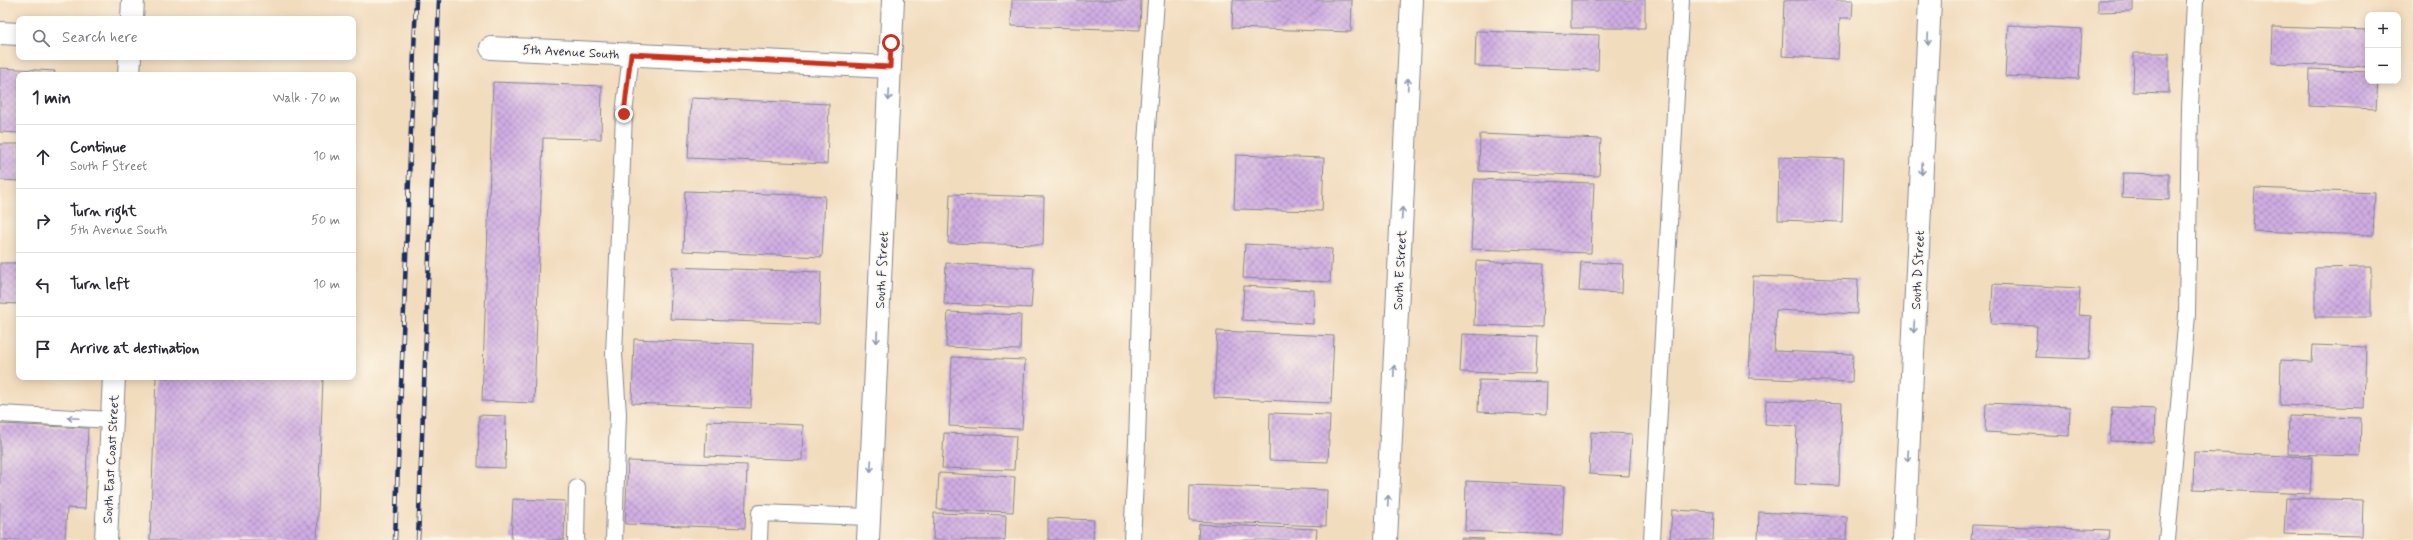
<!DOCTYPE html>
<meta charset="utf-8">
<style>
:root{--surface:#fff;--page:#f2f2f3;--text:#2b2b33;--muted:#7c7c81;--line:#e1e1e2}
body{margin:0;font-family:Mynerve,sans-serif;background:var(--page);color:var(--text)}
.controls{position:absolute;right:12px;top:12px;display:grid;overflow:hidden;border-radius:8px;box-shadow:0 2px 10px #0003}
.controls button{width:36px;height:36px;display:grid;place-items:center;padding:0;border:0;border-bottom:1px solid var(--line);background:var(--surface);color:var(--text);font:20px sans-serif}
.stop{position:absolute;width:12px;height:12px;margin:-9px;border:3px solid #c8321e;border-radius:50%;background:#fff}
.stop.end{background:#c8321e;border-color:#fff;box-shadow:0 1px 4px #0008}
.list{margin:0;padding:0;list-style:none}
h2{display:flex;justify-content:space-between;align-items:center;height:52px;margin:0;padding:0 16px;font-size:17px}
h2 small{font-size:13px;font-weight:400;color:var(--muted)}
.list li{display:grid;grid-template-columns:26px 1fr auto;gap:12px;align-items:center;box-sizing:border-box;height:64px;padding:0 16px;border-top:1px solid var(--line)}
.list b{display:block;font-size:15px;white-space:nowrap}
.list p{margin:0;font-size:13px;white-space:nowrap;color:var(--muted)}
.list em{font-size:13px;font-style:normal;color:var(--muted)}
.icon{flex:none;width:22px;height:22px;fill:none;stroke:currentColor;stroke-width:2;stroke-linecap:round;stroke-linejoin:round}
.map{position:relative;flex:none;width:2413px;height:540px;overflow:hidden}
.search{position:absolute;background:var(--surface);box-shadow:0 2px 10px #0003;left:16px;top:16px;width:340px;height:44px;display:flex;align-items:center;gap:10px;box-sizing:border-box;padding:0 14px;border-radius:8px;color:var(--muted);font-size:15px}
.panel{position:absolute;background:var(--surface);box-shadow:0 2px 10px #0003;left:16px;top:72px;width:340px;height:308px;border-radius:8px}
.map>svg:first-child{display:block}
.building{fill:url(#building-cross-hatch)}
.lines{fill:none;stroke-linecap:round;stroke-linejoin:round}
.service-casing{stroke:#86868e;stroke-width:18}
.minor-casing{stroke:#86868e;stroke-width:24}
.service{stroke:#fff;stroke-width:16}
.minor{stroke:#fff;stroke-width:22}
.rail-casing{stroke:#1b2f5e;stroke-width:4.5}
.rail{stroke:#fcf5e5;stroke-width:3;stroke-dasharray:9;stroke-linecap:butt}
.oneway{stroke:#8d97ae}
.route{stroke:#c8321e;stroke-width:5}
.labels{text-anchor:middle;stroke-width:3;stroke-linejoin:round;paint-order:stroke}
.street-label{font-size:13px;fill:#1b2f5e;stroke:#fcf5e5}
</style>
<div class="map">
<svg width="2413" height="540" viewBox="0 0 2413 540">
<defs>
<pattern id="building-cross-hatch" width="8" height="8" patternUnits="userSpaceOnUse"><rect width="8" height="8" fill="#d0ade3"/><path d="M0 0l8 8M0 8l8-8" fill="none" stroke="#a88dbb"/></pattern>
</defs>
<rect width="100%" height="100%" fill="#fcf5e5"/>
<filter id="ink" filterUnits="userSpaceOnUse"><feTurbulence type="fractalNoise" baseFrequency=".025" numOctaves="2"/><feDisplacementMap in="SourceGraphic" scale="8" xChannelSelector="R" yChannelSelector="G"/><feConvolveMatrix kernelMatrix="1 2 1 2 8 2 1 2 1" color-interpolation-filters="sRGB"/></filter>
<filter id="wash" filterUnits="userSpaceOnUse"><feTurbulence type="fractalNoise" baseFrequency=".012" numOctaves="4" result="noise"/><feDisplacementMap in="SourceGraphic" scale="16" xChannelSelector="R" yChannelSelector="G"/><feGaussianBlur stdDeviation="0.9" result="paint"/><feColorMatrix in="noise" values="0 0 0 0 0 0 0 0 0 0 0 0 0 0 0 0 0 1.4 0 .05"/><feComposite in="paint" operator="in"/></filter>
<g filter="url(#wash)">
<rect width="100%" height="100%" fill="#f2dcbe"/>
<g id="blocks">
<!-- building -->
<path class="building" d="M 1012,0 L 1141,0 L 1140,30 L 1011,26 Z
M 1233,0 L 1352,0 L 1351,32 L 1232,28 Z
M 1571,0 L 1645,0 L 1645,28 L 1571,28 Z
M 1784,0 L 1853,0 L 1852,18 L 1840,18 L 1838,59 L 1782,56 Z
M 2098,0 L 2133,0 L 2133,11 L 2098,12 Z
M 2008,25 L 2082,29 L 2079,79 L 2005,76 Z
M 2273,27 L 2368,30 L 2368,67 L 2272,63 Z
M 1476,31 L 1599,35 L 1598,70 L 1475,66 Z
M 2134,53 L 2169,53 L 2169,93 L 2133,92 Z
M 0,68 L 55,71 L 54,75 L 19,75 L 19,133 L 0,132 Z
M 2310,69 L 2368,72 L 2368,81 L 2378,81 L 2376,109 L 2309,106 Z
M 493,82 L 602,86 L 601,139 L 543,138 L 534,403 L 482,401 Z
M 691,98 L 829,104 L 827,164 L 688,158 Z
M 1480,134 L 1601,139 L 1599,176 L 1479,171 Z
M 0,144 L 19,144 L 19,181 L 0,180 Z
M 1236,155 L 1324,158 L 1322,211 L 1234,209 Z
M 1779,157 L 1844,159 L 1842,222 L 1778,220 Z
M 2123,173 L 2169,174 L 2169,200 L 2122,198 Z
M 1474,179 L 1594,183 L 1591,253 L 1471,249 Z
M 2255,188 L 2375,193 L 2373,235 L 2253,231 Z
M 685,191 L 825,196 L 822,257 L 683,251 Z
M 950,194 L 1044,197 L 1043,245 L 948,243 Z
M 1245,244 L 1332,249 L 1330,282 L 1243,278 Z
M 1476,261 L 1544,264 L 1542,327 L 1474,325 Z
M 1581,262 L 1623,264 L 1622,293 L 1579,291 Z
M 0,263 L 19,263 L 19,304 L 0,303 Z
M 946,263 L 1034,268 L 1031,308 L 944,304 Z
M 672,267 L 821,272 L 819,324 L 670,319 Z
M 2371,267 L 2371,317 L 2315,317 L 2315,268 Z
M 1753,276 L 1858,280 L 1857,314 L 1776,310 L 1774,351 L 1853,354 L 1852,382 L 1749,378 Z
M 1993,284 L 2080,288 L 2078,315 L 2091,316 L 2089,359 L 2035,357 L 2037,326 L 1991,324 Z
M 1244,286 L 1314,290 L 1313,324 L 1242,320 Z
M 948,312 L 1021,315 L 1020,350 L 946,347 Z
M 1217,331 L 1334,336 L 1331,403 L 1214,398 Z
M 1462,334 L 1537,337 L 1535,374 L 1460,372 Z
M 634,339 L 753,344 L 751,408 L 632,403 Z
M 2313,345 L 2366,347 L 2364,408 L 2280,405 L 2281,360 L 2312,362 Z
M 952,357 L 1025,360 L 1022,429 L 949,426 Z
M 156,377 L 323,377 L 317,540 L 150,540 Z
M 1479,380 L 1547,382 L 1546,415 L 1478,412 Z
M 1766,400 L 1842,403 L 1839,486 L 1795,484 L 1797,426 L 1765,424 Z
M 1986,403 L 2070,407 L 2069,436 L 1985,432 Z
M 2112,407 L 2155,409 L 2154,442 L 2110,441 Z
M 1270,413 L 1330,415 L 1328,462 L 1269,460 Z
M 479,415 L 506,416 L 505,468 L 478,467 Z
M 2289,416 L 2361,418 L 2360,456 L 2288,454 Z
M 707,421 L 803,425 L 802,460 L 705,456 Z
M 0,424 L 88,428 L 85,509 L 67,508 L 65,540 L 0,540 Z
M 1591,432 L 1632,434 L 1629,476 L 1589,474 Z
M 944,433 L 1016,436 L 1014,470 L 942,468 Z
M 2194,452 L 2312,457 L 2310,494 L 2193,489 Z
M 628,461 L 747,465 L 745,528 L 625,524 Z
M 939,473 L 1015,477 L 1013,512 L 937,509 Z
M 1466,481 L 1564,486 L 1562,535 L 1465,531 Z
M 1190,485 L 1327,490 L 1326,526 L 1189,521 Z
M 2286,498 L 2363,500 L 2362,536 L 2284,534 Z
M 513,499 L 565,501 L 564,540 L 511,540 Z
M 1672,510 L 1714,512 L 1713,540 L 1670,540 Z
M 1759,512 L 1847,517 L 1846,540 L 1758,540 Z
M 934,513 L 1006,515 L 1005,540 L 933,540 Z
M 1048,518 L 1094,520 L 1093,540 L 1048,540 Z
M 1199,524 L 1317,529 L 1316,540 L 1198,540 Z
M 1972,525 L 2110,530 L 2109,540 L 1971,540 Z
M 1461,538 L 1484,539 L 1484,540 L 1461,540 Z"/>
</g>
</g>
<g filter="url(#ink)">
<use href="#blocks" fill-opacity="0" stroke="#86868e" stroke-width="1"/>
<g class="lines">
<!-- service casing -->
<g class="service-casing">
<path id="service" d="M 0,414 L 112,420
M 576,540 L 577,488
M 614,540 L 618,414 L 614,354 L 624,114 L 631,54
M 759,540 L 760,513 L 869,517
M 1132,540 L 1137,442 L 1146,143 L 1156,0
M 1652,540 L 1681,0
M 2167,540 L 2187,315 L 2190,108 L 2195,0"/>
</g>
<!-- minor casing -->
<g class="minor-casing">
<path id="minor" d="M 132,19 L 133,0
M 0,33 L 19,34
M 491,48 L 890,67
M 129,75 L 130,57
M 106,540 L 114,377
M 868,540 L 893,0
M 1386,540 L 1412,0
M 1904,540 L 1930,0"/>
</g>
<!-- service -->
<use href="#service" class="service"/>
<!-- minor -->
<use href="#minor" class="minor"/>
<!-- rail casing -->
<g class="rail-casing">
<path id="rail" d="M 395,540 L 416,0
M 418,540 L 439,0"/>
</g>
<!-- rail -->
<use href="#rail" class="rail"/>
</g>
<!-- one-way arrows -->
<defs><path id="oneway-shaft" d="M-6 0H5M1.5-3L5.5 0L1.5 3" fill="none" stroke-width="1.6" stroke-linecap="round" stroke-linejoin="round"/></defs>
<g class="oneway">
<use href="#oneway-shaft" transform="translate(1928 39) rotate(93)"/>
<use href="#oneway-shaft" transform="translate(1408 84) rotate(-87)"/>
<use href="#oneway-shaft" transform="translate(889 95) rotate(93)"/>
<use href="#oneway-shaft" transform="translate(1922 169) rotate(93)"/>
<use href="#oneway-shaft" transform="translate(1402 213) rotate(-87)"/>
<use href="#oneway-shaft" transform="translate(1914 327) rotate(93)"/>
<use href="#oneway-shaft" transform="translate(877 337) rotate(93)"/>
<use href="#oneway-shaft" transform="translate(1394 371) rotate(-87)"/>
<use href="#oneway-shaft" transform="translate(73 418) rotate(-177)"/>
<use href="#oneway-shaft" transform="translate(1908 456) rotate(93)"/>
<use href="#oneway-shaft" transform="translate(871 466) rotate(93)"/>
<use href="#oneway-shaft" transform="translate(1388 501) rotate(-87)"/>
</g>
</g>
<g class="lines" filter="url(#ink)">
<!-- route -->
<path class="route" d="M 624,114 L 631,54 L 890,67 L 891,43"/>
</g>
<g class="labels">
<!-- street labels -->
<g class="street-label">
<text transform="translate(571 51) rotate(3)" y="5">5th Avenue South</text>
<text transform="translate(881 270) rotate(-87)" y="5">South F Street</text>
<text transform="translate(1399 270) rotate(-87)" y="5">South E Street</text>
<text transform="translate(1917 270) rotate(-87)" y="5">South D Street</text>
<text transform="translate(110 459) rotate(-87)" y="5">South East Coast Street</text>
</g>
</g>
</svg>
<div class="controls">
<button>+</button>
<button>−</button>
</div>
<div class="stop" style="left:891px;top:43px"></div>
<div class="stop end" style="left:624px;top:114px"></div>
<div class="search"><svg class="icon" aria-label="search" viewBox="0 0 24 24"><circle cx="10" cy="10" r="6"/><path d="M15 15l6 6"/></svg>Search here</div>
<section class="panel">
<h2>1 min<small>Walk · 70 m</small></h2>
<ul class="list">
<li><svg class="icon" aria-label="ahead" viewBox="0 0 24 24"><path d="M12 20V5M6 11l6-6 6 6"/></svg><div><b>Continue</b><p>South F Street</p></div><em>10 m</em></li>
<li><svg class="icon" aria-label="right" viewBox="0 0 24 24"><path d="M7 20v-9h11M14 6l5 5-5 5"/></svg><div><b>Turn right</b><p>5th Avenue South</p></div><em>50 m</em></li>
<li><svg class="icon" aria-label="left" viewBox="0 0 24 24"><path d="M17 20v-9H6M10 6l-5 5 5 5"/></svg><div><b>Turn left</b></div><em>10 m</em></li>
<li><svg class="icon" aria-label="arrive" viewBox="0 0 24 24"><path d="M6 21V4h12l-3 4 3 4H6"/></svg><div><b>Arrive at destination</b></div></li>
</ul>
</section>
</div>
